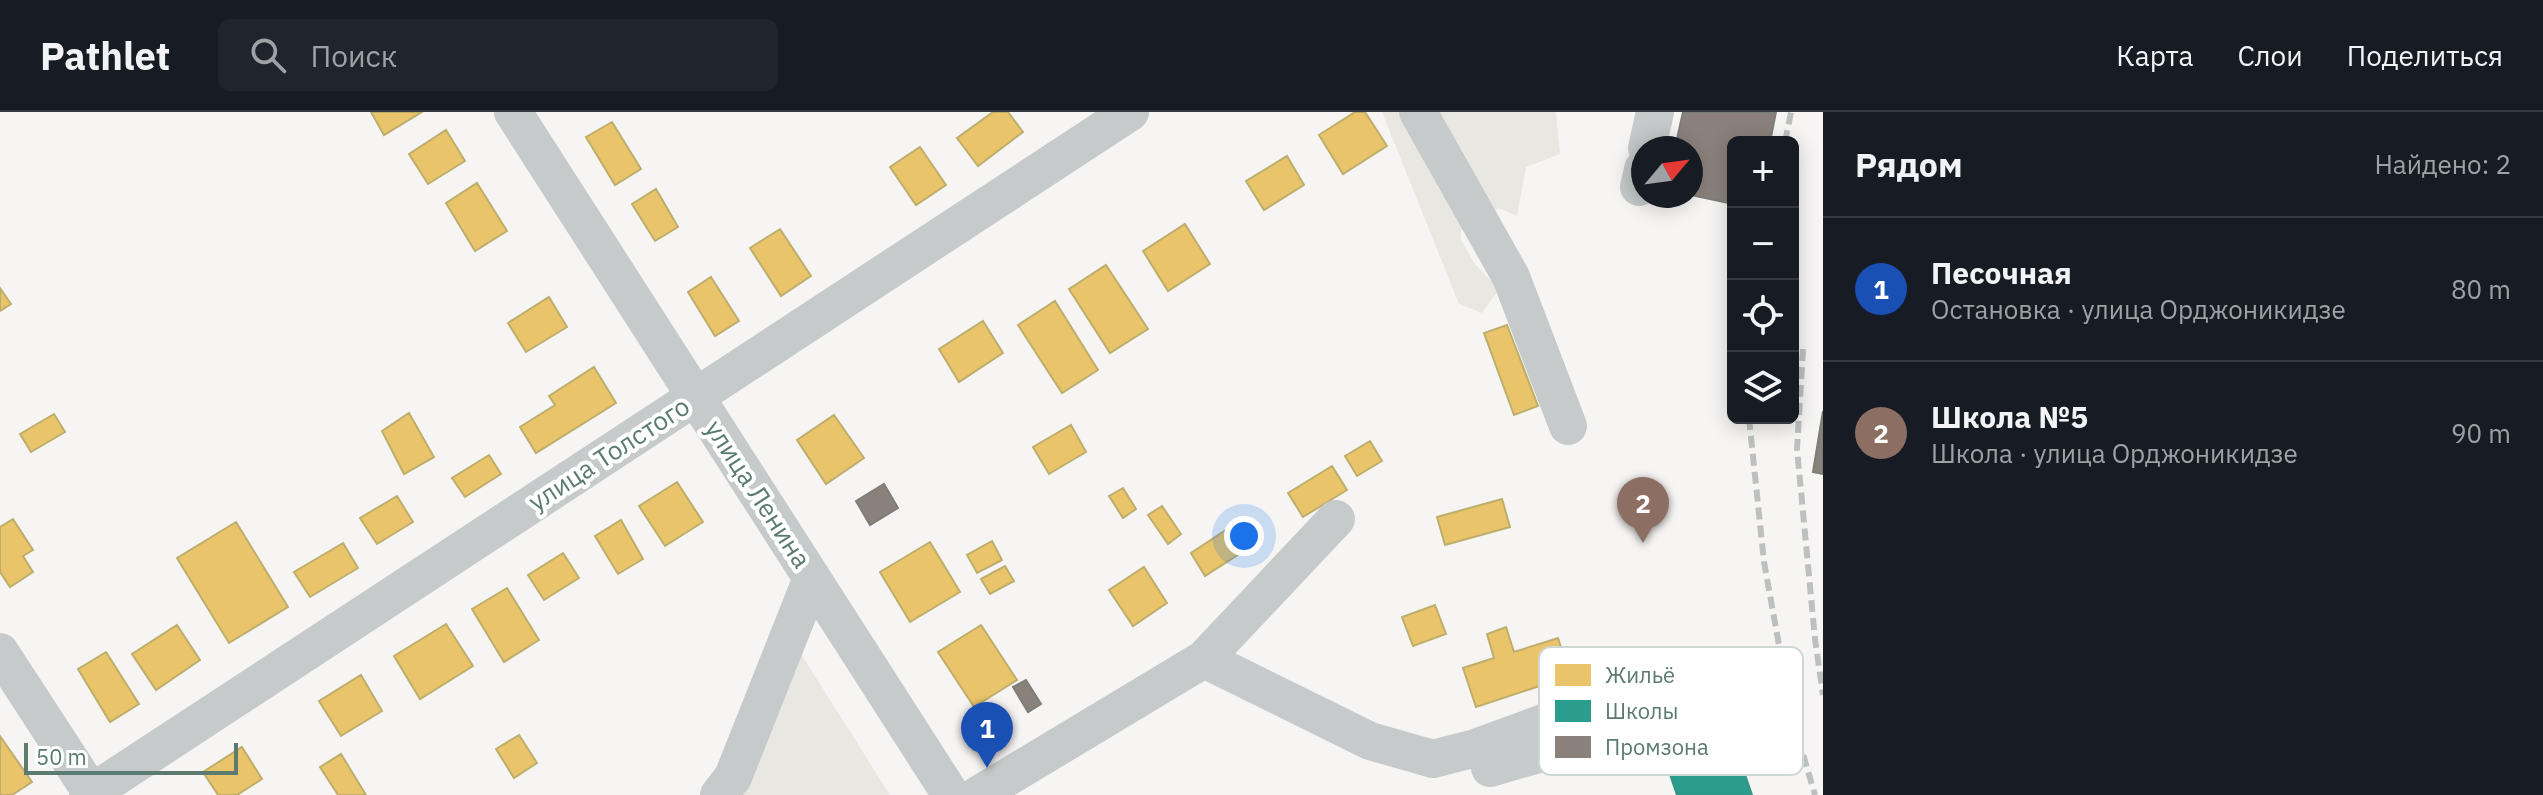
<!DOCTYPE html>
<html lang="ru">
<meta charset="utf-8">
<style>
:root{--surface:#171b24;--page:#20242c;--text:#f1f3f6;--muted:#9ea1a6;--line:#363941;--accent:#ea580c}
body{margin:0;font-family:"IBM Plex Sans",sans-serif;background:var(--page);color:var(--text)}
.controls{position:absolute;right:24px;top:24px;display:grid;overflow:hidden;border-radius:12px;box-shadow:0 4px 20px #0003}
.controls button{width:72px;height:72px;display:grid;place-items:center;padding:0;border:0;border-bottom:2px solid var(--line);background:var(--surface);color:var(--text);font:40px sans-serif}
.compass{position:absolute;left:1631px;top:24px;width:72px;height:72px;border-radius:50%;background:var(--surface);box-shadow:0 4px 20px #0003;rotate:61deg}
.scale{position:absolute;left:24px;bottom:20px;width:214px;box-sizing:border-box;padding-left:8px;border:4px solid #5b7b71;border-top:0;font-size:22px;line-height:28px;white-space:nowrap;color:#5b7b71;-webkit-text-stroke:6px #fff;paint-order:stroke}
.you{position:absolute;left:1244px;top:424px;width:28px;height:28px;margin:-20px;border:6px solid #fff;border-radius:50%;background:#1a73e8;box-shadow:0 0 0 12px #1a73e833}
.badge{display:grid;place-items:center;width:52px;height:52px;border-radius:50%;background:var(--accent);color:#fff;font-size:26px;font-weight:700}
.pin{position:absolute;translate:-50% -66px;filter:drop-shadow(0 2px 4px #0008)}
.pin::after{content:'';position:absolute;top:42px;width:28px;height:24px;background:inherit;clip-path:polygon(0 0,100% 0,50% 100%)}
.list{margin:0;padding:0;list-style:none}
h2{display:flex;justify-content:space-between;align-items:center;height:104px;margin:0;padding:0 32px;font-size:34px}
h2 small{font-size:26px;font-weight:400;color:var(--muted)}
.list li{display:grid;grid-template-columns:52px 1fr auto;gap:24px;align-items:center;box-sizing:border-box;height:144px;padding:0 32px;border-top:2px solid var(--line)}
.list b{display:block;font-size:30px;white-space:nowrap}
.list p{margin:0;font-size:26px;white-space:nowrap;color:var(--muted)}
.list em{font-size:26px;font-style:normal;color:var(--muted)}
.icon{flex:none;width:44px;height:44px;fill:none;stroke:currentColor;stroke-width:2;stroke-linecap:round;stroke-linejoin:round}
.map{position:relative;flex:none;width:1823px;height:683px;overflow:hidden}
header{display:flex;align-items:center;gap:48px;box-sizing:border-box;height:112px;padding:0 40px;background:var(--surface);border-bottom:2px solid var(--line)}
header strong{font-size:38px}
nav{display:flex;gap:44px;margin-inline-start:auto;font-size:28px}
.search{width:560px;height:72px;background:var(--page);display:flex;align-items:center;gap:20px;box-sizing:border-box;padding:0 28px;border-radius:12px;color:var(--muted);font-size:30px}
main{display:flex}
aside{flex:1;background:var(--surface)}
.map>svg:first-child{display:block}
.green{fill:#e8e7e1}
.homes{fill:#e9c46a;stroke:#beae6c;stroke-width:2}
.schools{fill:#2a9d8f;stroke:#399386;stroke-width:2}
.industry{fill:#8a817c;stroke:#7c7f79;stroke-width:2}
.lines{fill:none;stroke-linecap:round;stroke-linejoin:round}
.minor{stroke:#c7caca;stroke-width:38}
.rail{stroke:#bcc0be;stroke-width:6;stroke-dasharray:12 6;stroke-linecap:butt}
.labels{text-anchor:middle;stroke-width:8;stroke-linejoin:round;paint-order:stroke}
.street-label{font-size:26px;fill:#5b7b71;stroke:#fff}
.key{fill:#fff;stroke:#ced7d4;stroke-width:2}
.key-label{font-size:22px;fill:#5b7b71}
</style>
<header>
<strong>Pathlet</strong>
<div class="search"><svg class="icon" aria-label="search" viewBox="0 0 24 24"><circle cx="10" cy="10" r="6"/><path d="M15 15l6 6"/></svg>Поиск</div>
<nav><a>Карта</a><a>Слои</a><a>Поделиться</a></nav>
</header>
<main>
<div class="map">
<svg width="1823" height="683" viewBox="0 0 1823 683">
<rect width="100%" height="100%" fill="#f6f5f4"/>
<!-- green -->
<path class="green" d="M 1382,0 L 1556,0 L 1560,42 L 1526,55 L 1517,104 L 1499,96 L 1481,110 L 1464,104 L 1460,126 L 1474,151 L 1499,177 L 1482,201 L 1459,192 Z
M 789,523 L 890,683 L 744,683 L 733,665 Z"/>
<!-- homes -->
<path class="homes" d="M 371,0 L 422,0 L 384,23 Z
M 993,0 L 1008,0 L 1023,20 L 978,54 L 957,26 Z
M 1355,0 L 1365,0 L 1387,34 L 1343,62 L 1319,23 Z
M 612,10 L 641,57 L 615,73 L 586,25 Z
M 446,18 L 465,49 L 428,72 L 409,42 Z
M 920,35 L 946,73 L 916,93 L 890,55 Z
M 1287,44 L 1304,73 L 1264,98 L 1246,69 Z
M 477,71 L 507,119 L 475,139 L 446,91 Z
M 656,77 L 678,115 L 655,129 L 632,92 Z
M 1185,112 L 1210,152 L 1168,179 L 1143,139 Z
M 780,117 L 811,164 L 781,184 L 750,136 Z
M 1106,153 L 1148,217 L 1110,241 L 1069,177 Z
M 711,165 L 739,209 L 715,224 L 688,180 Z
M 0,176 L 11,192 L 0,199 Z
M 549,185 L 567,215 L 526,240 L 508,211 Z
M 1055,189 L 1098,258 L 1062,281 L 1018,213 Z
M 983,209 L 1003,241 L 959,270 L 939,237 Z
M 1507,213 L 1538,294 L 1514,303 L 1484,221 Z
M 594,255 L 616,291 L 536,341 L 520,315 L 555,293 L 549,284 Z
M 409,301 L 434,345 L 404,362 L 382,319 Z
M 54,302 L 65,320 L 31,340 L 20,322 Z
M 834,303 L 864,346 L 826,372 L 797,328 Z
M 1071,313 L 1086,340 L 1049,362 L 1033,335 Z
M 1370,329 L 1382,349 L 1357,364 L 1345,344 Z
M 489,343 L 501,362 L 465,385 L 452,366 Z
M 1332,354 L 1347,378 L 1303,405 L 1288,381 Z
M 677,370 L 703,410 L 665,434 L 639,394 Z
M 1123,376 L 1136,397 L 1123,406 L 1109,384 Z
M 397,384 L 413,410 L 377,432 L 360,406 Z
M 1502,387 L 1510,415 L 1445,433 L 1437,405 Z
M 1162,394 L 1181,422 L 1168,432 L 1148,403 Z
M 13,407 L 33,438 L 23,444 L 33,460 L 10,475 L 0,460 L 0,415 Z
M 621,408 L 643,447 L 618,462 L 595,424 Z
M 236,410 L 288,495 L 229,531 L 177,446 Z
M 1232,414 L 1247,437 L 1205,464 L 1191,441 Z
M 992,429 L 1002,448 L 977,461 L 967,443 Z
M 930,430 L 960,480 L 910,510 L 880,460 Z
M 343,431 L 358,456 L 310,485 L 294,460 Z
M 563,441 L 579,466 L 544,488 L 528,463 Z
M 1005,454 L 1014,469 L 990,482 L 981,467 Z
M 1144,455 L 1167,491 L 1133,514 L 1109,478 Z
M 507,476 L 539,528 L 504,550 L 472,497 Z
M 1435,493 L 1446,522 L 1413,534 L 1402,505 Z
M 446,512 L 473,554 L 420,587 L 394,544 Z
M 177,513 L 200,548 L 156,578 L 132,542 Z
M 981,513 L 1017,568 L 974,595 L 938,540 Z
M 1506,515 L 1514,540 L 1558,526 L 1570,564 L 1476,595 L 1463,556 L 1494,546 L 1487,522 Z
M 106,540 L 139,592 L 110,610 L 78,557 Z
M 361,563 L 382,599 L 341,624 L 319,589 Z
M 519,623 L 537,651 L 514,666 L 496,637 Z
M 0,624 L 32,670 L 12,683 L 0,683 Z
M 242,635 L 262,667 L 237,683 L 218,683 L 203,660 Z
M 341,642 L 366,683 L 338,683 L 320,655 Z"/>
<!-- schools -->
<path class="schools" d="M 1705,546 L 1752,683 L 1677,683 L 1638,568 Z"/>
<!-- industry -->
<path class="industry" d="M 1683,0 L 1776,0 L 1770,30 L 1733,30 L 1733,92 L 1691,83 L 1691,36 L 1675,36 Z
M 1823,299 L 1823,362 L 1813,360 Z
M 884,372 L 898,396 L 870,413 L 856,389 Z
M 1026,568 L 1041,592 L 1028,600 L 1013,575 Z"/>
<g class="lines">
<!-- minor -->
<path class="minor" d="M 513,0 L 951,683
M 1418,0 L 1511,165 L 1568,314
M 1647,36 L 1655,0
M 1639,75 L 1643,57
M 0,540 L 93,683
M 1204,547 L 1370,629 L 1433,647 L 1472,637 L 1593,593
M 1490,656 L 1576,631
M 88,683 L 1130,0
M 719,683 L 733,665 L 812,466
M 978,683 L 1204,547 L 1336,407"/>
<!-- rail -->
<path class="rail" d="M 1785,30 L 1791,0
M 1803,237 L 1797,337 L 1815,527 L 1823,583
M 1749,306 L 1764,450 L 1792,605 L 1815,683"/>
</g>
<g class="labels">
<!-- street labels -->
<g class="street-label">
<text transform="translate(609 342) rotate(-33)" y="9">улица Толстого</text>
<text transform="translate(758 382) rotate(57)" y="9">улица Ленина</text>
</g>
</g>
<!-- legend -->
<rect x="1539" y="535" width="264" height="128" rx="12" class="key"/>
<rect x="1555" y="552" width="36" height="22" fill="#e9c46a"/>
<rect x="1555" y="588" width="36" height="22" fill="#2a9d8f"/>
<rect x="1555" y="624" width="36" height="22" fill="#8a817c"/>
<g class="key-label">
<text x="1605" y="571">Жильё</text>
<text x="1605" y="607">Школы</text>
<text x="1605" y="643">Промзона</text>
</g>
</svg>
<div class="controls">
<button>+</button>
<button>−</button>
<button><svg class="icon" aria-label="locate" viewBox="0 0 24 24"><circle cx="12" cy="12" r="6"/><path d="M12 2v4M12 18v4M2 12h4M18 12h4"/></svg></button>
<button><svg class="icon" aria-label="layers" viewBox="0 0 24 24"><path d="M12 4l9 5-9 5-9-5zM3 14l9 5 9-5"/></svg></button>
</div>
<svg class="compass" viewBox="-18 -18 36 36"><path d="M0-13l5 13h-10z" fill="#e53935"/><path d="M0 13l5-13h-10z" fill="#9ea1a6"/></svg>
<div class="scale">50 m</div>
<div class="you"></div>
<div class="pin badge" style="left:987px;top:656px;background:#1a4fb4">1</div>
<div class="pin badge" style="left:1643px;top:431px;background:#8d6e63">2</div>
</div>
<aside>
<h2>Рядом<small>Найдено: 2</small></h2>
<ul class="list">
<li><span class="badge" style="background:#1a4fb4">1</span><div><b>Песочная</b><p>Остановка · улица Орджоникидзе</p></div><em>80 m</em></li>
<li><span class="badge" style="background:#8d6e63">2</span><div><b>Школа №5</b><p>Школа · улица Орджоникидзе</p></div><em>90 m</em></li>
</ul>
</aside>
</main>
